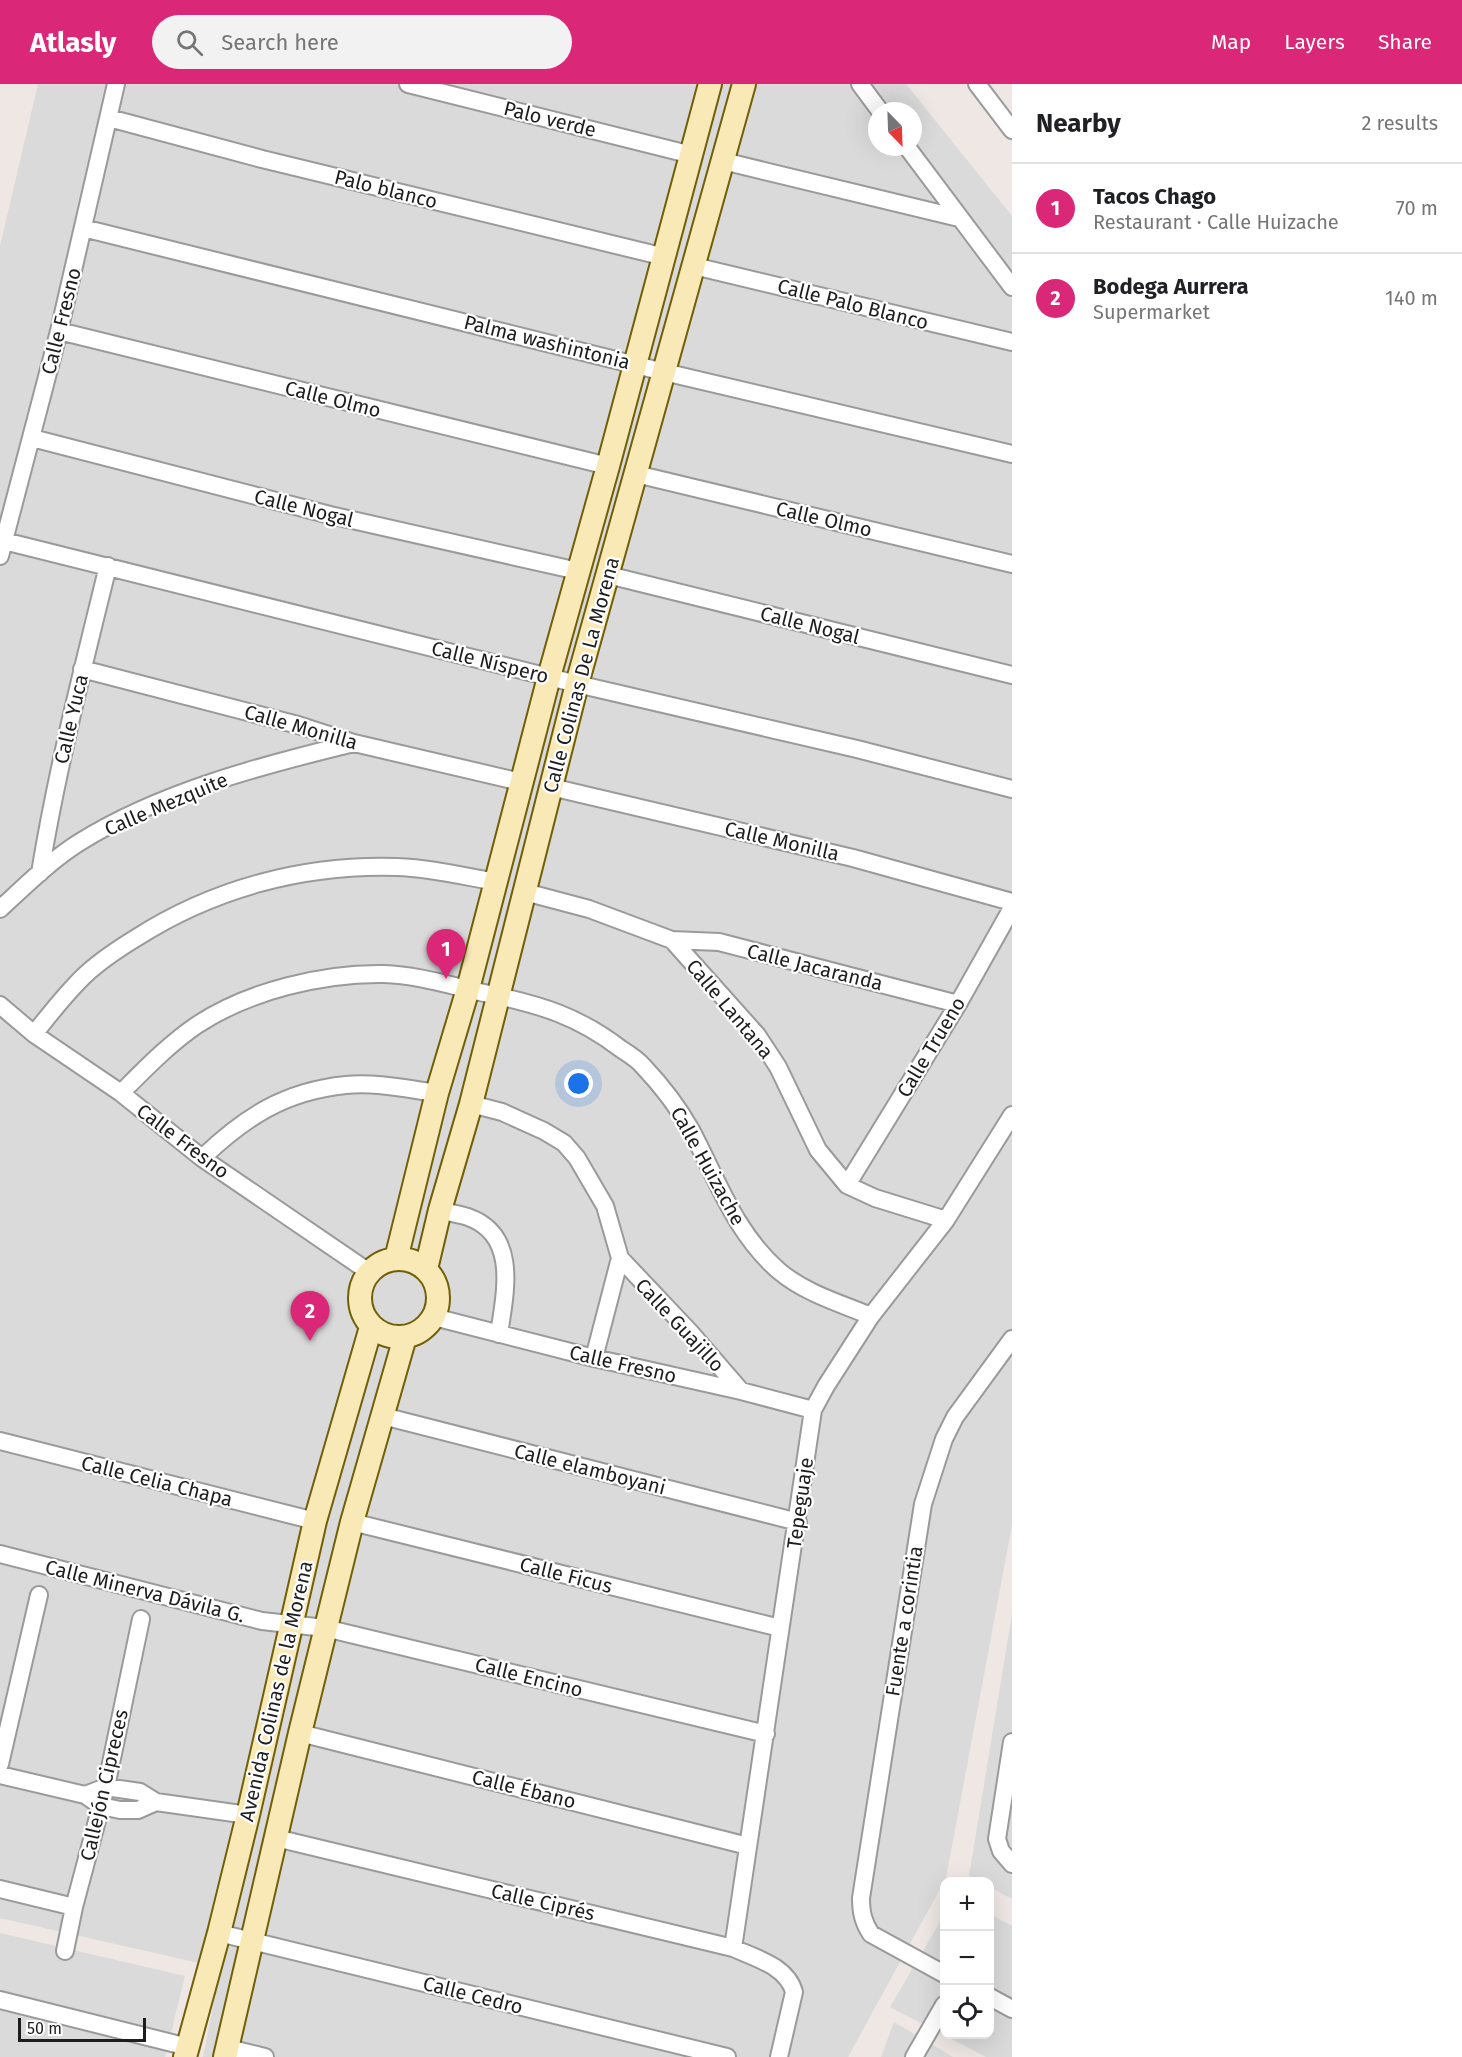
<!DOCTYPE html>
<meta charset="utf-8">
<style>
:root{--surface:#fff;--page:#f2f2f2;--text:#202124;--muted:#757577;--line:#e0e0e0;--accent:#db2777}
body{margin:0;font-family:"Fira Sans",sans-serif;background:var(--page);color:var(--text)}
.controls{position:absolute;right:18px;bottom:18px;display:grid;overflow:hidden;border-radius:12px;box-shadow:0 6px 24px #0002}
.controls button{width:54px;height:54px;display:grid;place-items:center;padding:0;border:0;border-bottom:2px solid var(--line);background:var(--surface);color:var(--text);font:30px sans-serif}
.compass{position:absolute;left:868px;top:18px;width:54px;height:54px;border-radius:50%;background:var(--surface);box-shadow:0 6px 24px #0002;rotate:157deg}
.scale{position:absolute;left:18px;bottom:15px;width:128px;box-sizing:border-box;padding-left:6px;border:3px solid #1d1d1d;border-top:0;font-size:16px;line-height:21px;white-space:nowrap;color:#1d1d1d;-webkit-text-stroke:4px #fff;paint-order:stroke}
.you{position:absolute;left:579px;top:1000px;width:21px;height:21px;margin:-15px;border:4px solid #fff;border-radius:50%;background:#1a73e8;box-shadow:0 0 0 9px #1a73e833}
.badge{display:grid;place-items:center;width:39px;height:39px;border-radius:50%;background:var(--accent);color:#fff;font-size:20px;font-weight:700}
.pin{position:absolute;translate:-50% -50px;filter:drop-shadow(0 2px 3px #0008)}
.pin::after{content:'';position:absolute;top:32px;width:21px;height:18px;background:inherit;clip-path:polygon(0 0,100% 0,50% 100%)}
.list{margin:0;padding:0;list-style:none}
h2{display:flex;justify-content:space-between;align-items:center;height:78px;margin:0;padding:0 24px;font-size:26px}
h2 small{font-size:20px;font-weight:400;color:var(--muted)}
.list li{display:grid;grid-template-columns:39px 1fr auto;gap:18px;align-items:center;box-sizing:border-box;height:90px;padding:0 24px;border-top:2px solid var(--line)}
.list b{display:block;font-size:22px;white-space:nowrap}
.list p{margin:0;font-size:20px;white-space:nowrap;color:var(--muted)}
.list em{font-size:20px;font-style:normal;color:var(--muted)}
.icon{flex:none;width:33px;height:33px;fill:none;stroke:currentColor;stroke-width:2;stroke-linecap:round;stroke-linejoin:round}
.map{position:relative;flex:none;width:1012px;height:1973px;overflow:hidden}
header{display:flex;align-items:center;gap:36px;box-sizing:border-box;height:84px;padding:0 30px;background:var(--accent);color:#fff}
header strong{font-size:28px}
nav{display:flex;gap:33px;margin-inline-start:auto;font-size:21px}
.search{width:420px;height:54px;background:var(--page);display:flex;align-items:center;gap:15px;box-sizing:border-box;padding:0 21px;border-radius:33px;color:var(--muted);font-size:22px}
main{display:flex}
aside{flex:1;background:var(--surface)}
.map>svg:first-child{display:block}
.residential{fill:#dbdada;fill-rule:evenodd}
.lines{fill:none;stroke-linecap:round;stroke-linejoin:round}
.street-casing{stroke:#9a9a9a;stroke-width:20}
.secondary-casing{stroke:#715f07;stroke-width:26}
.street{stroke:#fff;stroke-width:16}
.secondary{stroke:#f8e9b7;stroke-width:22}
.labels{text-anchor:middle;stroke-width:4.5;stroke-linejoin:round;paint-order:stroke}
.street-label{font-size:20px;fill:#1d1d1d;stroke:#fff}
</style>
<header>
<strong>Atlasly</strong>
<div class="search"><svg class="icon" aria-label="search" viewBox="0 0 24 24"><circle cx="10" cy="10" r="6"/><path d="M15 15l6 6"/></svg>Search here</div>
<nav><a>Map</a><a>Layers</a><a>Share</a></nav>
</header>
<main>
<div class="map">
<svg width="1012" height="1973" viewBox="0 0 1012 1973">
<rect width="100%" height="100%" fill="#eee7e3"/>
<!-- residential -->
<path class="residential" d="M 38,0 L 906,0 L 1012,132 L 1012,1441 L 946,1794 L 848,1973 L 203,1973 L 221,1884 L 0,1834 L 0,162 ZM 877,27 L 913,27 L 913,63 L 877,63 Z
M 1012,1530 L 1012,1815 L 990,1803 L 990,1798 L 979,1797 L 969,1792 Z
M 990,1830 L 1012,1842 L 1012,1973 L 986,1973 L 890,1923 L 944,1831 L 944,1950 L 990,1950 Z
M 0,1849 L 185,1892 L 165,1973 L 0,1973 Z
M 894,1938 L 953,1973 L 881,1973 Z"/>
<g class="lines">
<!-- street casing -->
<g class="street-casing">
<path id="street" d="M 408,0 L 692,71
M 860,0 L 880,27
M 977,0 L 1012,46
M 109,34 L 262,75 L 665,173
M 907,63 L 1012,203
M 723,77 L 959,134
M 83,144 L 664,288 L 1012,370
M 694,182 L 1012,258
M 59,247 L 608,382
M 32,354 L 330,431 L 578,487
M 636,390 L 1012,480
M 4,457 L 577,600 L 857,665 L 1012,705
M 0,472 L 59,247 L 116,0
M 608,491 L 1012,591
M 82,585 L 298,641 L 354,659 L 521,698
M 551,703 L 853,774 L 1012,818
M 40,789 C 57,685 83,584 108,482
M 525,808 L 589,825 L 672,856 L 757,951 L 778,983 L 818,1066 L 847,1101 L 875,1114 L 946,1136
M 0,825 C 25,802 51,776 80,758 C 160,708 263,681 354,659
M 672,856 L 719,858 L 958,920
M 0,921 L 34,950 L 121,1009 L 202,1074 L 369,1188
M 34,950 C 50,930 66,909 85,891 C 100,877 118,865 136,854 C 214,804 305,780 397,783 C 430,784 463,792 496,798
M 121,1009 C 145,985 169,960 197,941 C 248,907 323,889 384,890 C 419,891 455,903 489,910 C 541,921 578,932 621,965 C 629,970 637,975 643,982 C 661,1001 678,1023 691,1046 C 717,1095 735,1149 779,1187 C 805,1209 839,1219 871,1232
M 471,1020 L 502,1028 L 544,1047 L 564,1059 L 577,1074 L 605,1122 L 620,1174 L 690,1248 L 741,1307
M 202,1074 C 245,1033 285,1007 346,1001 C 376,998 407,1005 437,1009
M 847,1101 L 958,920 L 1012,824
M 440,1126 C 449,1129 459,1130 468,1133 C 519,1151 505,1209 499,1250
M 434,1233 L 594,1274 L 741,1307 L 813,1326
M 594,1274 L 620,1174
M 383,1332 L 798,1438
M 0,1357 L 315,1437
M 352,1438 L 780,1544
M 0,1470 L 262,1537 L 325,1544 L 766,1650
M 300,1649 L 748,1762
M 1012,1658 L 997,1755 L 1001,1767 L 1012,1780
M 0,1680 L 39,1511
M 0,1691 L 85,1711 L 101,1722 L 120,1726 L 138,1726 L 156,1718
M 85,1711 L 106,1703 L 140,1708 L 156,1718 L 248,1731
M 276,1754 L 733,1864 C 755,1874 787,1882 794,1908 L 779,1973
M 0,1805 L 74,1823
M 219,1849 L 727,1973
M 733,1864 L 813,1326 L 826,1302 L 871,1232 L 946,1136 L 1012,1031
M 65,1867 L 74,1823 L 106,1703 L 141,1535
M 944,1890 L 871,1850 C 863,1838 861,1828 861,1814 L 923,1420 L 944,1355 L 955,1333 L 1012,1255
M 990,1913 L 1012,1925
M 0,1916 L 188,1963
M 228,1964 L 265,1973
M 914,1973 L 944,1921"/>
</g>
<!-- secondary casing -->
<g class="secondary-casing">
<path id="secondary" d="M360 1214a39 39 0 1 1 78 0a39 39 0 1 1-78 0Z
M 396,1175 L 437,1009 L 468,905 L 549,593 L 608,382 L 710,0
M 426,1185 L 440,1126 L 471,1020 L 577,600 L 744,0
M 185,1973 L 219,1849 L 248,1731 L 315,1437 L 371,1243
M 225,1973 L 300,1649 L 352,1438 L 405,1253"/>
</g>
<!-- street -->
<use href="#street" class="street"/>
<!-- secondary -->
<use href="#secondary" class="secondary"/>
</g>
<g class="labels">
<!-- street labels -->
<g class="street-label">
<text transform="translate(550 35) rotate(14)" y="7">Palo verde</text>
<text transform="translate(386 105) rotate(14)" y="7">Palo blanco</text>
<text transform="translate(853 220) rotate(14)" y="7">Calle Palo Blanco</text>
<text transform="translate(61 237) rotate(-76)" y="7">Calle Fresno</text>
<text transform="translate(547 258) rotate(14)" y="7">Palma washintonia</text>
<text transform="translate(333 315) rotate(14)" y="7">Calle Olmo</text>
<text transform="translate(304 424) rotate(14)" y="7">Calle Nogal</text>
<text transform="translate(824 435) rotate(13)" y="7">Calle Olmo</text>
<text transform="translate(810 541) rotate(14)" y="7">Calle Nogal</text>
<text transform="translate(490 578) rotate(14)" y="7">Calle Níspero</text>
<text transform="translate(581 591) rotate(-75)" y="7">Calle Colinas De La Morena</text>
<text transform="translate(71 635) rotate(-77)" y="7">Calle Yuca</text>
<text transform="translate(301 643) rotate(16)" y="7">Calle Monilla</text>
<text transform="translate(166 720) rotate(-23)" y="7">Calle Mezquite</text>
<text transform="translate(782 757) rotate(13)" y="7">Calle Monilla</text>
<text transform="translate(815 883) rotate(14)" y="7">Calle Jacaranda</text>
<text transform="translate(730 925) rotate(50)" y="7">Calle Lantana</text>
<text transform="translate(931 963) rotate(-59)" y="7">Calle Trueno</text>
<text transform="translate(183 1057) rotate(37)" y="7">Calle Fresno</text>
<text transform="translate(708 1082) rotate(61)" y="7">Calle Huizache</text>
<text transform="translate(680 1241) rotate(47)" y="7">Calle Guajillo</text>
<text transform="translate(623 1280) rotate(13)" y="7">Calle Fresno</text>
<text transform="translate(590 1385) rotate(14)" y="7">Calle elamboyani</text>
<text transform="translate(157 1397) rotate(14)" y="7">Calle Celia Chapa</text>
<text transform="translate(800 1419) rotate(-82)" y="7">Tepeguaje</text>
<text transform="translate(566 1491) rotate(14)" y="7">Calle Ficus</text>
<text transform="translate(145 1507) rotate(14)" y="7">Calle Minerva Dávila G.</text>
<text transform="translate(904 1537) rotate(-81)" y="7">Fuente a corintia</text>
<text transform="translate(529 1593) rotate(14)" y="7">Calle Encino</text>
<text transform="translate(276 1607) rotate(-77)" y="7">Avenida Colinas de la Morena</text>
<text transform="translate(104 1701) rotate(-77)" y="7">Callejón Cipreces</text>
<text transform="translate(524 1705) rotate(14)" y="7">Calle Ébano</text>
<text transform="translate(543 1818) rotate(13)" y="7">Calle Ciprés</text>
<text transform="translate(473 1911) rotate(14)" y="7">Calle Cedro</text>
</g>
</g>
</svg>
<div class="controls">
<button>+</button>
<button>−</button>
<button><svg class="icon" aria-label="locate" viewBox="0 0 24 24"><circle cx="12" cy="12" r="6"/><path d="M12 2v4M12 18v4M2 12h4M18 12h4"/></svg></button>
</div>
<svg class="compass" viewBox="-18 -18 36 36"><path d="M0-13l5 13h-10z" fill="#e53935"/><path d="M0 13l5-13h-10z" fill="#757577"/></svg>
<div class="scale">50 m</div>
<div class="you"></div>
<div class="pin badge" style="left:446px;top:895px">1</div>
<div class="pin badge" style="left:310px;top:1257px">2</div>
</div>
<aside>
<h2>Nearby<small>2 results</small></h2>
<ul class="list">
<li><span class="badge">1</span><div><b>Tacos Chago</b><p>Restaurant · Calle Huizache</p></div><em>70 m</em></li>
<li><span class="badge">2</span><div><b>Bodega Aurrera</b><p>Supermarket</p></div><em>140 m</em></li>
</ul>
</aside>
</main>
